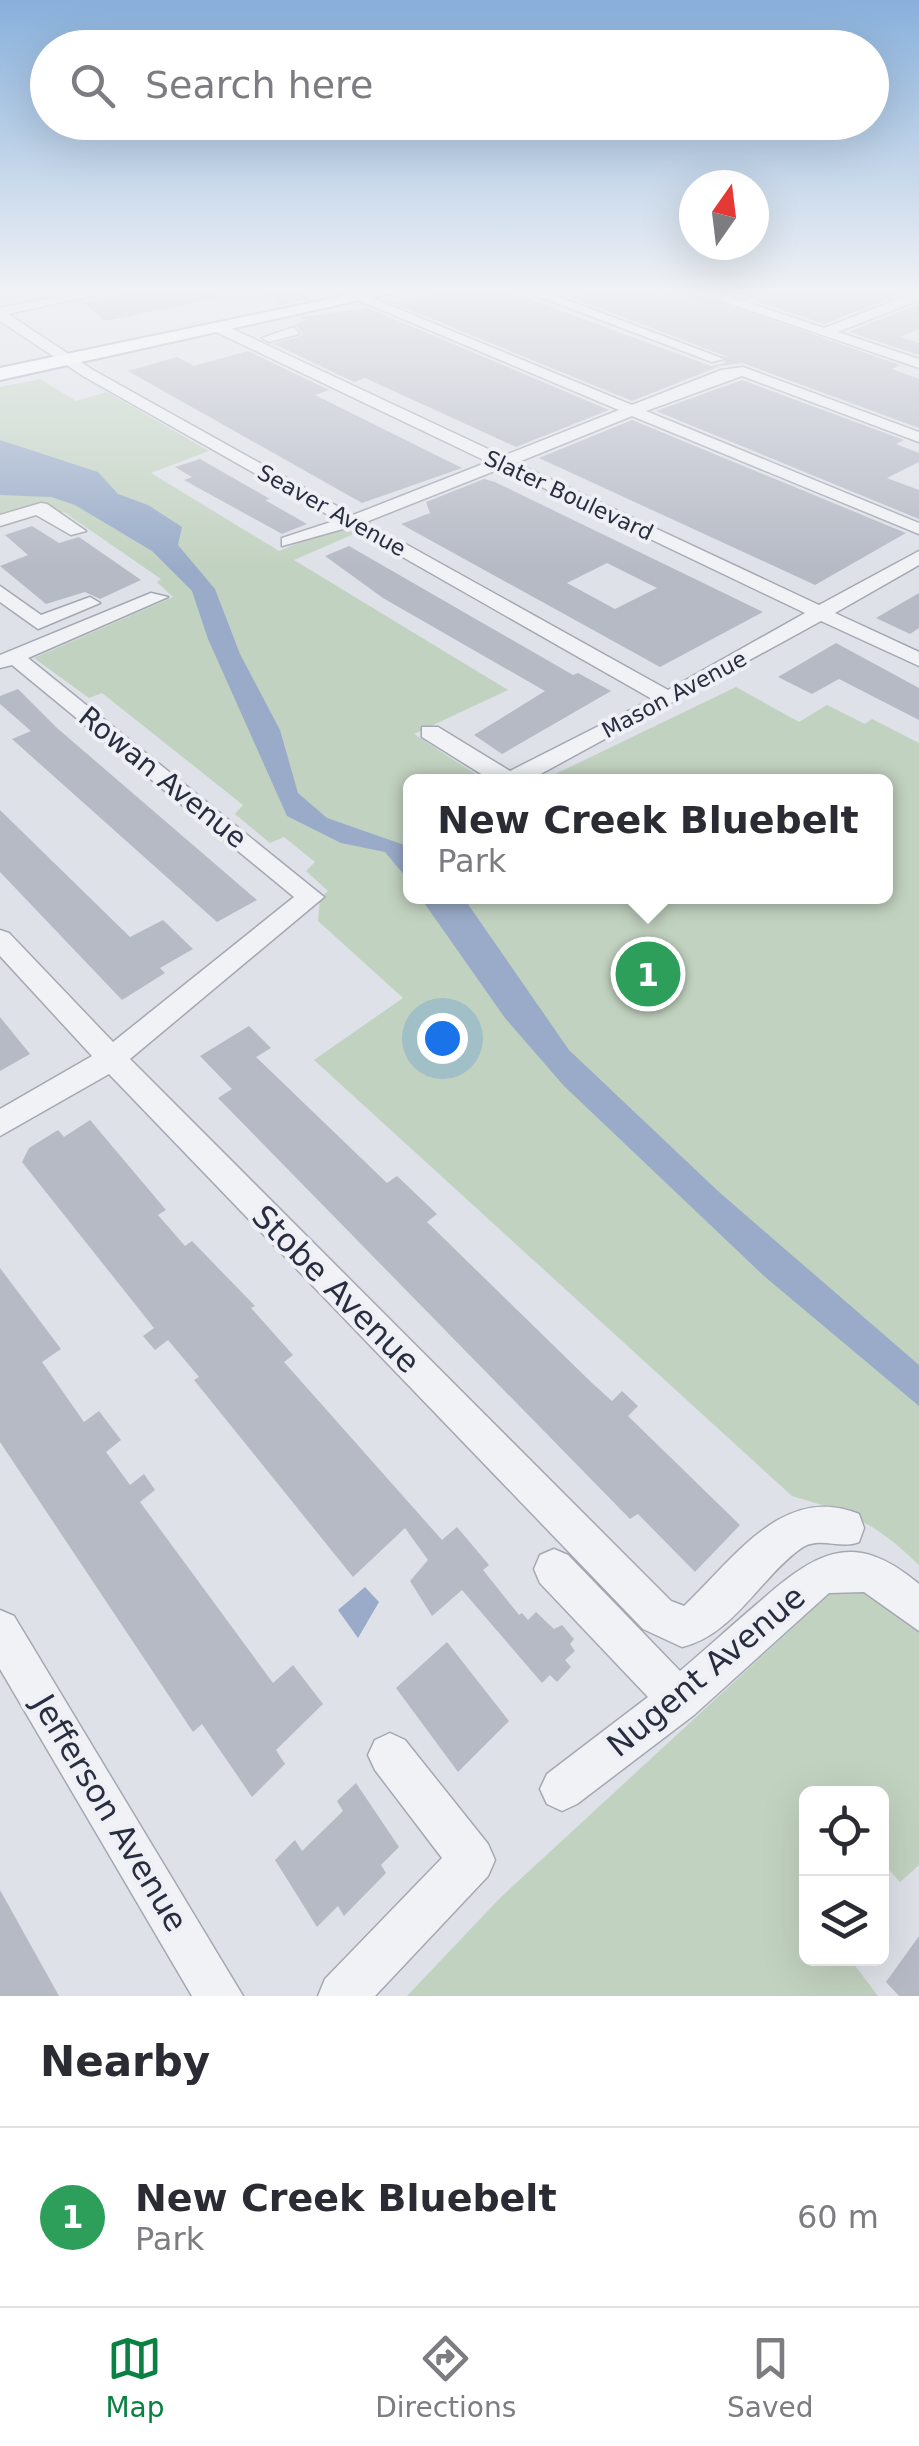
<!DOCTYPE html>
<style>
:root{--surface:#fff;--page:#f7f7f7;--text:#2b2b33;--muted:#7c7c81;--line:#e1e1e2;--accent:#0b8043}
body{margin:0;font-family:"DejaVu Sans",sans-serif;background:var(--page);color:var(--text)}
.controls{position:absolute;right:30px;bottom:30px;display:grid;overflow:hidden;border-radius:15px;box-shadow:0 10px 40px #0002}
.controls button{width:90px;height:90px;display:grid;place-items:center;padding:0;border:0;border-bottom:2px solid var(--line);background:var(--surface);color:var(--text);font:50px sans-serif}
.compass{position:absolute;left:679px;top:170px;width:90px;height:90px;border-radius:50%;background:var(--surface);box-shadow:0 10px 40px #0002;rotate:14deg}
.you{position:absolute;left:442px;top:1038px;width:35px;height:35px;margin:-25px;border:8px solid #fff;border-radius:50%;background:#1a73e8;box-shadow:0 0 0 15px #1a73e833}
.badge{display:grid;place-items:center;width:65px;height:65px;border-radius:50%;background:var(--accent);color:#fff;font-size:32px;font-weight:700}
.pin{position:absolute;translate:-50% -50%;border:5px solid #fff;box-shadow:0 2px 10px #0006}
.popup{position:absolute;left:403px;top:774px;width:490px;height:130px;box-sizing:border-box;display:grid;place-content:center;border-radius:15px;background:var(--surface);filter:drop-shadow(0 2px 8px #0005);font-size:32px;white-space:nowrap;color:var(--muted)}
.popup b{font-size:38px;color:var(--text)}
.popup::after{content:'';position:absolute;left:50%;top:100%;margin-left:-20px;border:20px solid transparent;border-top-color:var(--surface)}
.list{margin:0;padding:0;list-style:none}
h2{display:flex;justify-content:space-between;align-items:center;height:130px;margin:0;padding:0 40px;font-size:42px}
h2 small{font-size:32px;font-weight:400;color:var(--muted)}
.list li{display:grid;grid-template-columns:65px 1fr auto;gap:30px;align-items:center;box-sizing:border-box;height:180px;padding:0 40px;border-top:2px solid var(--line)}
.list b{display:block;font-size:38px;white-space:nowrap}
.list p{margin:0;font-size:32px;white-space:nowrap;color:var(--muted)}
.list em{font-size:32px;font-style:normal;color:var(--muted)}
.icon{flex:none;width:55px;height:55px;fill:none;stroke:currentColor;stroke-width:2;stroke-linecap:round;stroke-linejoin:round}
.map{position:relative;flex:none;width:919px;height:1996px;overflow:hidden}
.search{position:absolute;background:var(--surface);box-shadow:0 10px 40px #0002;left:30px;right:30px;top:30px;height:110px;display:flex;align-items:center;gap:25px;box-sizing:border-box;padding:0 35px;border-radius:55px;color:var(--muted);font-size:38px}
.sheet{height:310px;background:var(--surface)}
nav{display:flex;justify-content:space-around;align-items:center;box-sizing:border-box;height:140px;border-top:2px solid var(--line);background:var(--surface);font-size:28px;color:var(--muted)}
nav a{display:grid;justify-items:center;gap:5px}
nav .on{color:var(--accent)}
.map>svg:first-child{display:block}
.green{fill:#c2d2c0}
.water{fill:#99abc8}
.building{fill:#b6bac5;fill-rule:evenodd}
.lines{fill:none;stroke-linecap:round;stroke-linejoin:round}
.minor-casing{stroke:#a4a8b2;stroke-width:3}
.major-casing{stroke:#9ea4b4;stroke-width:4}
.minor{fill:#f1f2f6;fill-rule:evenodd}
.major{fill:#fff;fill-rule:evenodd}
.labels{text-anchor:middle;stroke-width:8;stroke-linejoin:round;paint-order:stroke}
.far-street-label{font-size:22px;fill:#282e3f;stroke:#eef0f6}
.street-label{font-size:28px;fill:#282e3f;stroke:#eef0f6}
.near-street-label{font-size:32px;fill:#282e3f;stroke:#eef0f6}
</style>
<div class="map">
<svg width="919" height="1996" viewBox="0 0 919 1996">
<rect width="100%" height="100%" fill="#dee1e8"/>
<!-- green -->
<path class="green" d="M 40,379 L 76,401 L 107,392 L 209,451 L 151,473 L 279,551 L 339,526 L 356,533 L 294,560 L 508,690 L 414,734 L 486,781 L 410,782 L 410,896 L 886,896 L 886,782 L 541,781 L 736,687 L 799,722 L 827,705 L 865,724 L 872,719 L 919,743 L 919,1565 C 873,1521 852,1514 792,1496 L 314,1060 L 403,998 L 318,921 L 320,898 L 328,891 L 306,871 L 315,862 L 284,837 L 270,843 L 235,814 L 243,805 L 102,693 L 89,698 L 34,658 L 173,597 L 157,582 L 161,579 L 64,512 L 55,515 L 42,505 L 0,516 L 0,387 Z
M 850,1581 L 919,1627 L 919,1865 L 900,1882 L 882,1862 L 882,1794 L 806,1794 L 806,1958 L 850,1959 L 878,1996 L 407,1996 L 500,1898 L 838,1586 Z"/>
<!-- water -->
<path class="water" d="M 0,440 L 98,472 L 118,494 L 148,505 L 182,527 L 178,545 L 215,589 L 240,654 L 280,730 L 298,793 L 327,818 L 410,847 L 410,882 L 385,852 L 341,843 L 287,816 L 208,639 L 192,591 L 152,551 L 75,505 L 51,497 L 0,495 Z
M 420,897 L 463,897 L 569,1050 L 719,1192 L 919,1365 L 919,1406 L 764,1276 L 564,1086 L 505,1018 Z
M 365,1587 L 379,1602 L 358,1638 L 338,1610 Z"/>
<!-- building -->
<path class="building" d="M 146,289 L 215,289 L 216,298 L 105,321 L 83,302 Z
M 257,289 L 295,289 L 310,299 L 281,305 Z
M 455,289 L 501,289 L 711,366 L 725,363 L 725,356 L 570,297 L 593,289 L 610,293 L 646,289 L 665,296 L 666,289 L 684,289 L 900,365 L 892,369 L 919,379 L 919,428 L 742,363 L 720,366 L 632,401 L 393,303 Z
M 720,289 L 890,289 L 896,296 L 824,324 Z
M 919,304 L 919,329 L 900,337 L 919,343 L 919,355 L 849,332 Z
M 368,308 L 609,410 L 516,447 L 365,378 L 354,382 L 274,344 L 303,335 L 295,324 L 305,321 L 300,317 Z
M 248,351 L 329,390 L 315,395 L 462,468 L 362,503 L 128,371 L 177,357 L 194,366 Z
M 742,380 L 904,440 L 896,444 L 919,453 L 919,462 L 887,478 L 919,490 L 919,519 L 656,411 Z
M 632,420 L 906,533 L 815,585 L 539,458 Z
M 200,459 L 270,499 L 265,500 L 307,524 L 282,534 L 184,480 L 192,477 L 175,467 Z
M 484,479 L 495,482 L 763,612 L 660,667 L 401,524 L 430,513 L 426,502 ZM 607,563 L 657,588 L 615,609 L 567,583 Z
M 32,526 L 59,543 L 79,537 L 141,580 L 100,599 L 85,592 L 46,604 L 0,566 L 28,555 L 5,535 Z
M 349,546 L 573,675 L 578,673 L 611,691 L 502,754 L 474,735 L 545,691 L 383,598 L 325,556 Z
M 919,593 L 919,628 L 910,634 L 876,618 Z
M 836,643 L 919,688 L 919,720 L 839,679 L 812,694 L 778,677 Z
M 18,689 L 57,728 L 257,900 L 217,922 L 12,739 L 31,731 L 0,704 L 0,696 Z
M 0,810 L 130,937 L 163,920 L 193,949 L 160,968 L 165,973 L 122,1000 L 0,872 Z
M 0,1017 L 30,1054 L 0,1071 Z
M 249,1026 L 271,1048 L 256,1057 L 387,1183 L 397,1176 L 437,1214 L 427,1222 L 592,1383 L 612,1401 L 622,1391 L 638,1406 L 628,1416 L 740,1525 L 695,1572 L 638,1514 L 630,1519 L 218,1098 L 232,1089 L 200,1056 Z
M 90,1120 L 166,1210 L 158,1215 L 185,1246 L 192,1241 L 255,1306 L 251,1308 L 293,1355 L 284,1362 L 442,1540 L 457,1527 L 489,1565 L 483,1570 L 519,1615 L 522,1613 L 528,1620 L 536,1612 L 554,1629 L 562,1625 L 574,1639 L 570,1644 L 575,1651 L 565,1660 L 571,1667 L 557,1682 L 550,1675 L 542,1683 L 462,1590 L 432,1616 L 410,1581 L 428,1560 L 405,1528 L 353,1577 L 194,1380 L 199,1377 L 168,1340 L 155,1350 L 143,1336 L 154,1328 L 22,1162 L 29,1148 L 58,1130 L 64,1137 Z
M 0,1268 L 61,1349 L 42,1362 L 84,1422 L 99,1411 L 121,1440 L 106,1452 L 130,1485 L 144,1474 L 155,1490 L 140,1502 L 273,1683 L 293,1665 L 323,1704 L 276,1750 L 285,1764 L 252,1797 L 202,1724 L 193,1732 L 0,1442 Z
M 447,1642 L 509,1721 L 458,1772 L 396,1688 Z
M 356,1783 L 399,1847 L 381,1865 L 386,1873 L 344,1916 L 338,1906 L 317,1927 L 275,1860 L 295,1840 L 302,1851 L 343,1811 L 337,1801 Z
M 0,1890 L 59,1996 L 0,1996 Z
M 919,1936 L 919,1996 L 899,1996 L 886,1982 Z"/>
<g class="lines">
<!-- minor casing -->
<g class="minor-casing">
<path id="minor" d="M 94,289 L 122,289 L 8,314 L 93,370 L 353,515 L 488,462 L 214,331 L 214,325 L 224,325 L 503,456 L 619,410 L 332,289 L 350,289 L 632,405 L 721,370 L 743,367 L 919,432 L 919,442 L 742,376 L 646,411 L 919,523 L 919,534 L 632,416 L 516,463 L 819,605 L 919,551 L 919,565 L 835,613 L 919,652 L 919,666 L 821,621 L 526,782 L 494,782 L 422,737 L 422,727 L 438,727 L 510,771 L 652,699 L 350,527 L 282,546 L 282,538 L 337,520 L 83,376 L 0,321 L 0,308 ZM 502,468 L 805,613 L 668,690 L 366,522 Z
M 519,289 L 538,289 L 724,359 L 712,362 Z
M 687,289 L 707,289 L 824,328 L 919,291 L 919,300 L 838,332 L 919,359 L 919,368 Z
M 294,327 L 299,334 L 269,342 L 262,338 Z
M 41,503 L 47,504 L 86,531 L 71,535 L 36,515 L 0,526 L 0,515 Z
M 0,586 L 41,615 L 90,597 L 100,603 L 38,629 L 0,602 Z
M 151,593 L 168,597 L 28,658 L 324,897 L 130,1059 L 671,1601 L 684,1606 C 734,1559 783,1483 859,1514 L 864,1528 L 859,1542 C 839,1550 819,1535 800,1549 C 759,1579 733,1635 682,1647 L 643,1629 L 109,1074 L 0,1136 L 0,1109 L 92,1056 L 0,956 L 0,930 L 9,933 L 113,1042 L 294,897 L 12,665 L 0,668 L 0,655 Z
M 554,1549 L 568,1555 L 680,1671 C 706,1649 731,1626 757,1604 C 814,1554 852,1527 919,1584 L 919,1631 L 864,1592 L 829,1593 L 694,1715 L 577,1804 L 562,1811 L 547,1804 L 540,1789 L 547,1774 L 648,1697 L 540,1583 L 534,1569 L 540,1555 Z
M 0,1610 L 14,1616 L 243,1996 L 192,1996 L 0,1669 Z
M 390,1733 L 405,1740 L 488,1844 L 495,1860 L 488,1876 L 375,1996 L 318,1996 L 325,1979 L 442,1858 L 375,1770 L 368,1755 L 375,1740 Z"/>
</g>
<!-- major casing -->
<g class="major-casing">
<path id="major" d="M 377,289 L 410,289 L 0,380 L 0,368 Z"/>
</g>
<!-- minor -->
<use href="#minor" class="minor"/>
<!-- major -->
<use href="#major" class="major"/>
</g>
<!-- sky -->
<linearGradient id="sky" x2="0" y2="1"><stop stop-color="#88b0db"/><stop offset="0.51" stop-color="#f0f2f5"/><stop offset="1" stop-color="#f0f2f5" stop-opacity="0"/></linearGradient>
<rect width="919" height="569" fill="url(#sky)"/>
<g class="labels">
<!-- far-street labels -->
<g class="far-street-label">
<text transform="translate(569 495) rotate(25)" y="8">Slater Boulevard</text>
<text transform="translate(332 510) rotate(29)" y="8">Seaver Avenue</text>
<text transform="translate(674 694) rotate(-28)" y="8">Mason Avenue</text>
</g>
<!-- street labels -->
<g class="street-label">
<text transform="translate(163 777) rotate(39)" y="10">Rowan Avenue</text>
</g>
<!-- near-street labels -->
<g class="near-street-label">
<text transform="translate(336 1289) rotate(45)" y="11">Stobe Avenue</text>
<text transform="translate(706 1671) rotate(-40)" y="11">Nugent Avenue</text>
<text transform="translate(110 1813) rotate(59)" y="11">Jefferson Avenue</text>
</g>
</g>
</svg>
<div class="controls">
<button><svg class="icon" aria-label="locate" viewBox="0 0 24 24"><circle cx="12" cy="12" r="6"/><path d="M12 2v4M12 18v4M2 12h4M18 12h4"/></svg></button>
<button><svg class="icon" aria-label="layers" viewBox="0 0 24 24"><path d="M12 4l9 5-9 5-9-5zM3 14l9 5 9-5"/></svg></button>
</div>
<svg class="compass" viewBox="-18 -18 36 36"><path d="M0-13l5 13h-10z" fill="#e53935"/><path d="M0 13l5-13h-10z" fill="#7c7c81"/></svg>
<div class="you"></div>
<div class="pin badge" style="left:648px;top:974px;background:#2e9e5b">1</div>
<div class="popup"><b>New Creek Bluebelt</b>Park</div>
<div class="search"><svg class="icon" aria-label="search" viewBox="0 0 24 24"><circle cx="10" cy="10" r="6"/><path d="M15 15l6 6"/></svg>Search here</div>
</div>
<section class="sheet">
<h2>Nearby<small></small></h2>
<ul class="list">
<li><span class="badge" style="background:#2e9e5b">1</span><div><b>New Creek Bluebelt</b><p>Park</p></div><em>60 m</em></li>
</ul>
</section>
<nav>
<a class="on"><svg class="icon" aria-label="map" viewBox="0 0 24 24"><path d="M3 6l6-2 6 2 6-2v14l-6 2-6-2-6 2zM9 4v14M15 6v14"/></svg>Map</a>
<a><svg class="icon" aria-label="directions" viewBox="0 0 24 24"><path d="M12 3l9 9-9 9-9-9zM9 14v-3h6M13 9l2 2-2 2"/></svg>Directions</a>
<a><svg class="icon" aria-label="saved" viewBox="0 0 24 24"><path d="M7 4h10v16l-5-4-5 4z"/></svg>Saved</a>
</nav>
